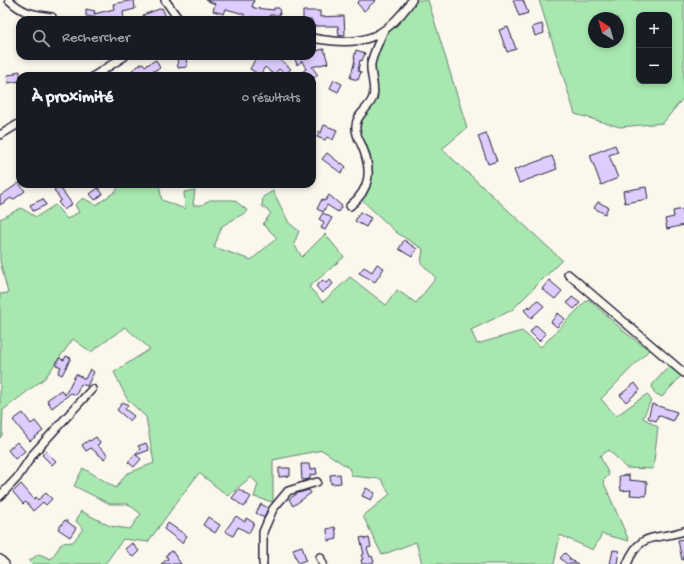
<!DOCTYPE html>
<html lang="fr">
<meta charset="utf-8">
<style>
:root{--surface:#171b24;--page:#242831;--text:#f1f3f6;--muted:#9ea1a6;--line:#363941}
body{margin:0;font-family:"Gochi Hand",sans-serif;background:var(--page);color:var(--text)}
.controls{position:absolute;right:12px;top:12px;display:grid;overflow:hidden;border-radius:8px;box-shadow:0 2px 6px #0003}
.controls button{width:36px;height:36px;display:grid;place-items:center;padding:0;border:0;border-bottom:1px solid var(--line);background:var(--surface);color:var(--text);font:20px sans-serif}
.compass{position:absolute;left:588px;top:12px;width:36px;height:36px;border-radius:50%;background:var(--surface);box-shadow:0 2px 6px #0003;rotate:323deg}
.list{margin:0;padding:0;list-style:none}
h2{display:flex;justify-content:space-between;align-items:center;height:52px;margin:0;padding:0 16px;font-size:17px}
h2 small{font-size:13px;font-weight:400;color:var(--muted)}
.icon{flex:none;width:22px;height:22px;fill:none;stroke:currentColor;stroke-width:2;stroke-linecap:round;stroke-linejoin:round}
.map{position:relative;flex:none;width:684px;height:564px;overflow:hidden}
.search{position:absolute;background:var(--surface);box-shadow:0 2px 6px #0003;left:16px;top:16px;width:300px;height:44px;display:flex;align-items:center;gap:10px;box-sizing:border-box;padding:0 14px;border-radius:12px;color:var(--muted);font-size:15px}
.panel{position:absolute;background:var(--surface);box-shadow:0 2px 6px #0003;left:16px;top:72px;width:300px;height:116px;border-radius:12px}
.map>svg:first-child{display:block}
.green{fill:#a8e7af;stroke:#658475;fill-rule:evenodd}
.building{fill:#deccfe;stroke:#22223b}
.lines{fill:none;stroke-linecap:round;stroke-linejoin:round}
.street-casing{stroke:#22223b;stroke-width:10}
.street{stroke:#fbf7ec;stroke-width:7}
</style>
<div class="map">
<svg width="684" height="564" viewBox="0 0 684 564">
<rect width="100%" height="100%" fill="#fbf7ec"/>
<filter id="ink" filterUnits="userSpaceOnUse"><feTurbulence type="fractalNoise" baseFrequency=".025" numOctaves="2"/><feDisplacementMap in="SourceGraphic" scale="8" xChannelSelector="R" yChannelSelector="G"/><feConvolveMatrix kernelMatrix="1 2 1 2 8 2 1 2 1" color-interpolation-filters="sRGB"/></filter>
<g filter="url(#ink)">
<!-- green -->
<path class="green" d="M 417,0 L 428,0 L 467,128 L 442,149 L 562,260 L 512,310 L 471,330 L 477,344 L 522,331 L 541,347 L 588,299 L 626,333 L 649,350 L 601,399 L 616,416 L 647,394 L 651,400 L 643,418 L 658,427 L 653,469 L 626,468 L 609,450 L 600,456 L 609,475 L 603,481 L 629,541 L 602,534 L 593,550 L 560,535 L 554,564 L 422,564 L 416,542 L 382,555 L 363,516 L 390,494 L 381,479 L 352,476 L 349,468 L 322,450 L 273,460 L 273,502 L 254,497 L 258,484 L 251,477 L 228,496 L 199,473 L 177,502 L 148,542 L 123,539 L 105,564 L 32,564 L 29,561 L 39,554 L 51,559 L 62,543 L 73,542 L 83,529 L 76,521 L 81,511 L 110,526 L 130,529 L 141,514 L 128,504 L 110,504 L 74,486 L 83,468 L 116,488 L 126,474 L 154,463 L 146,417 L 127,399 L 114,372 L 150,349 L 125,327 L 91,352 L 73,339 L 45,378 L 3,410 L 2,435 L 0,438 L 0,294 L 8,293 L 0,261 L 0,219 L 21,208 L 36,217 L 55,205 L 67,219 L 79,212 L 75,205 L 83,198 L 96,205 L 116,191 L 120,184 L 159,184 L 162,200 L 185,209 L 184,192 L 195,190 L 193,205 L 202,205 L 210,200 L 234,200 L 248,211 L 222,226 L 214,247 L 251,260 L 277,238 L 263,224 L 271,213 L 262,206 L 263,197 L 273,191 L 289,223 L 299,231 L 294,244 L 302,257 L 325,234 L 344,257 L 309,287 L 323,302 L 350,277 L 386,305 L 397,290 L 416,303 L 436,278 L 421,263 L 423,249 L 397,233 L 362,200 L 368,190 L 372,169 L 370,156 L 360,132 L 361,122 L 364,115 L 374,102 L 374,64 L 386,34 L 407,14 Z
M 539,0 L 684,0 L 684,97 L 663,123 L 620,127 L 575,114 ZM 639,15 L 669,15 L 669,81 L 639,81 ZM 594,18 L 618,18 L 618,42 L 594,42 Z
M 670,365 L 682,375 L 662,397 L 654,393 L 652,385 Z"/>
<!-- building -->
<path class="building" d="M 134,0 L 135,9 L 123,12 L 124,20 L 98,20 L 98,18 L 86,16 L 86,9 L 95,11 L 94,14 L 114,9 L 113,4 Z
M 206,0 L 254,0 L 252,7 L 254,7 L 254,8 L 274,10 L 274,8 L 279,8 L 280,15 L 270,15 L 270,19 L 252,17 L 252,19 L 244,17 L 244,14 L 226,9 L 224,14 L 213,11 L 215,4 Z
M 360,0 L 376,0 L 364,11 L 357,3 Z
M 513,0 L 523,0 L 528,13 L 519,16 Z
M 162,8 L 166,17 L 159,20 L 145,20 L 143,15 Z
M 303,11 L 320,11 L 320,17 L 344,16 L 345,35 L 339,36 L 338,26 L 312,26 L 312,20 L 303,20 Z
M 542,24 L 544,33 L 535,36 L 532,27 Z
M 508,27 L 516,49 L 507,52 L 499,30 Z
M 324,49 L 328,63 L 312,67 L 318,75 L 312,79 L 312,76 L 296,76 L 306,69 L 302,61 L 297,65 L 294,56 L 312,56 L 312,52 Z
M 356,50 L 365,53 L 362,61 L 360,60 L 358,71 L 361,72 L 358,80 L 350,78 L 354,64 L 355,58 L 354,58 Z
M 177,56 L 186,56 L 187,67 L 178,68 Z
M 257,56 L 276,56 L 291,69 L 285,74 L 279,69 L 274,75 L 265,67 L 260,75 L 250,69 Z
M 156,60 L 160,68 L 149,73 L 151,76 L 136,76 L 132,70 L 143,63 L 145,66 Z
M 20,71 L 20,81 L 8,83 L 7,75 L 15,74 L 15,72 Z
M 334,80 L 342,84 L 338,92 L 330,88 Z
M 324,125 L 337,130 L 333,140 L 327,137 L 325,140 L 317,137 L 319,131 L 321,133 Z
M 486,133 L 497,161 L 488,164 L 478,136 Z
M 615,145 L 618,152 L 609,155 L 618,178 L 601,185 L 590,155 Z
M 327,153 L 341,164 L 342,163 L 346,167 L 341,173 L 322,159 Z
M 552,156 L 557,169 L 519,183 L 514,170 Z
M 19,183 L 25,191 L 13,200 L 11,198 L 0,205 L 0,196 Z
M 59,186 L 72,204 L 64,210 L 58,202 L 61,200 L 54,190 Z
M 646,187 L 648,199 L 625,203 L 623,191 Z
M 98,188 L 103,194 L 95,200 L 90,194 Z
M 329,195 L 342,206 L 338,212 L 327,205 L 323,212 L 317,209 L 322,199 L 325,201 Z
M 43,199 L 46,205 L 33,211 L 30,205 Z
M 598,202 L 608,207 L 605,214 L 594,208 Z
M 683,209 L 684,225 L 667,229 L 665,219 L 674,217 L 673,211 Z
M 360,212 L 371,218 L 366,227 L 355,221 Z
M 323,213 L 332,218 L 325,230 L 321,228 L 324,222 L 319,219 Z
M 404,240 L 417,249 L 412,257 L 399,249 Z
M 377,264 L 384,268 L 375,282 L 359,273 L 364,267 L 372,272 Z
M 323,280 L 326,283 L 330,280 L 333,284 L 322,293 L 316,286 Z
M 549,280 L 562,291 L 555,299 L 542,289 Z
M 572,297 L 580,303 L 574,309 L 567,303 Z
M 537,300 L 544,306 L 531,318 L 524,310 L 529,306 L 530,308 Z
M 558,313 L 565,319 L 557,327 L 551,322 Z
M 536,325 L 546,334 L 539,341 L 530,332 Z
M 66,356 L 71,358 L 62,375 L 58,373 L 61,367 L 56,365 L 59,358 L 64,360 Z
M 90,369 L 94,372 L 87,386 L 81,384 L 76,395 L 71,393 L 52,408 L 47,400 L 61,390 L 65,395 L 76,374 L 85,379 Z
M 635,383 L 640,390 L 626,402 L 620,395 Z
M 123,402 L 128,405 L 125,409 L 134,416 L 130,421 L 117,410 Z
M 652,404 L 677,412 L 673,421 L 658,415 L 656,421 L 648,418 Z
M 23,413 L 31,424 L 35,421 L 43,431 L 30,441 L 13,420 Z
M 96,437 L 100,443 L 97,445 L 108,455 L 104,459 L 91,448 L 86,451 L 82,445 L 89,440 L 90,441 Z
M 17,442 L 25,451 L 15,459 L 8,450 Z
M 146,443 L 149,450 L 136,455 L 141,459 L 134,467 L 128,462 L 140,449 L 138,446 Z
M 46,451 L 56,461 L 52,465 L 42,455 Z
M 301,464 L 309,464 L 310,470 L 316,468 L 317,474 L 310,475 L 310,479 L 302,480 Z
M 279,468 L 290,468 L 290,476 L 279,477 Z
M 340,474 L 341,483 L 331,484 L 330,475 Z
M 629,475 L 629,480 L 647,482 L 646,496 L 630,495 L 631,490 L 621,491 L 619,476 Z
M 21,484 L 34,499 L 36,497 L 38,500 L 46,493 L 52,499 L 46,505 L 43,502 L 33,511 L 26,502 L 23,504 L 13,492 Z
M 366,488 L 375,493 L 371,500 L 362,496 Z
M 239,489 L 251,497 L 244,507 L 232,498 Z
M 309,490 L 311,493 L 293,506 L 289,499 L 298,493 Z
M 261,504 L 268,508 L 264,518 L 256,513 Z
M 236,516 L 245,522 L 246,518 L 254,523 L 249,533 L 238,527 L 233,536 L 225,531 Z
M 208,517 L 220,525 L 215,533 L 203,525 Z
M 65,520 L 76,528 L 70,537 L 58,529 Z
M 168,523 L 187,536 L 182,543 L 164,529 Z
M 335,527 L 337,539 L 328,541 L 327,529 Z
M 364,537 L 365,539 L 369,538 L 371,547 L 367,548 L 370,557 L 372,556 L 374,562 L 367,564 L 362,564 L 361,560 L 363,559 L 361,555 L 364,554 L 360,538 Z
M 684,539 L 684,559 L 682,560 L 678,540 Z
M 132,543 L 139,551 L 133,557 L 125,549 Z
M 302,546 L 306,560 L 298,563 L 293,549 Z
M 613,550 L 619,551 L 617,564 L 610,564 Z
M 172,551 L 181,564 L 161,564 L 168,559 L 166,555 Z
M 565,553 L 570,558 L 569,559 L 578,564 L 567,564 L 560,558 Z"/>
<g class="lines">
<!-- street casing -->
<g class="street-casing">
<path id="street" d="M 9,0 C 24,14 33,14 52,17
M 165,0 L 177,17 L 181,20
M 312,38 C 360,47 384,41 412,0
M 94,76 L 125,56
M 0,135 L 20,123
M 350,206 C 371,189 372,170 362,146 C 359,140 355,133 356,126 C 356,114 370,108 373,97 C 376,87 370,75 371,64 C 373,53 379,42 383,32
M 568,274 L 684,373
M 0,496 L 17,478 L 33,454 L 92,389
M 320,557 L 323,564
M 0,559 L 5,564
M 263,564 L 263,532 L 273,509 L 288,491 L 317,482
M 627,564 C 641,530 655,541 684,531"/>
</g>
<!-- street -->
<use href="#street" class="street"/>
</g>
</g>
</svg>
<div class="controls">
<button>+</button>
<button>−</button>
</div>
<svg class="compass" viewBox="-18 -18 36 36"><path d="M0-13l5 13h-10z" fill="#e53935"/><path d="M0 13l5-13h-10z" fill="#9ea1a6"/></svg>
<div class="search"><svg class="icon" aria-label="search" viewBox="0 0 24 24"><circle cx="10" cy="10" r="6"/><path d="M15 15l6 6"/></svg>Rechercher</div>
<section class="panel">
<h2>À proximité<small>0 résultats</small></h2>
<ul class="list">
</ul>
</section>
</div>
